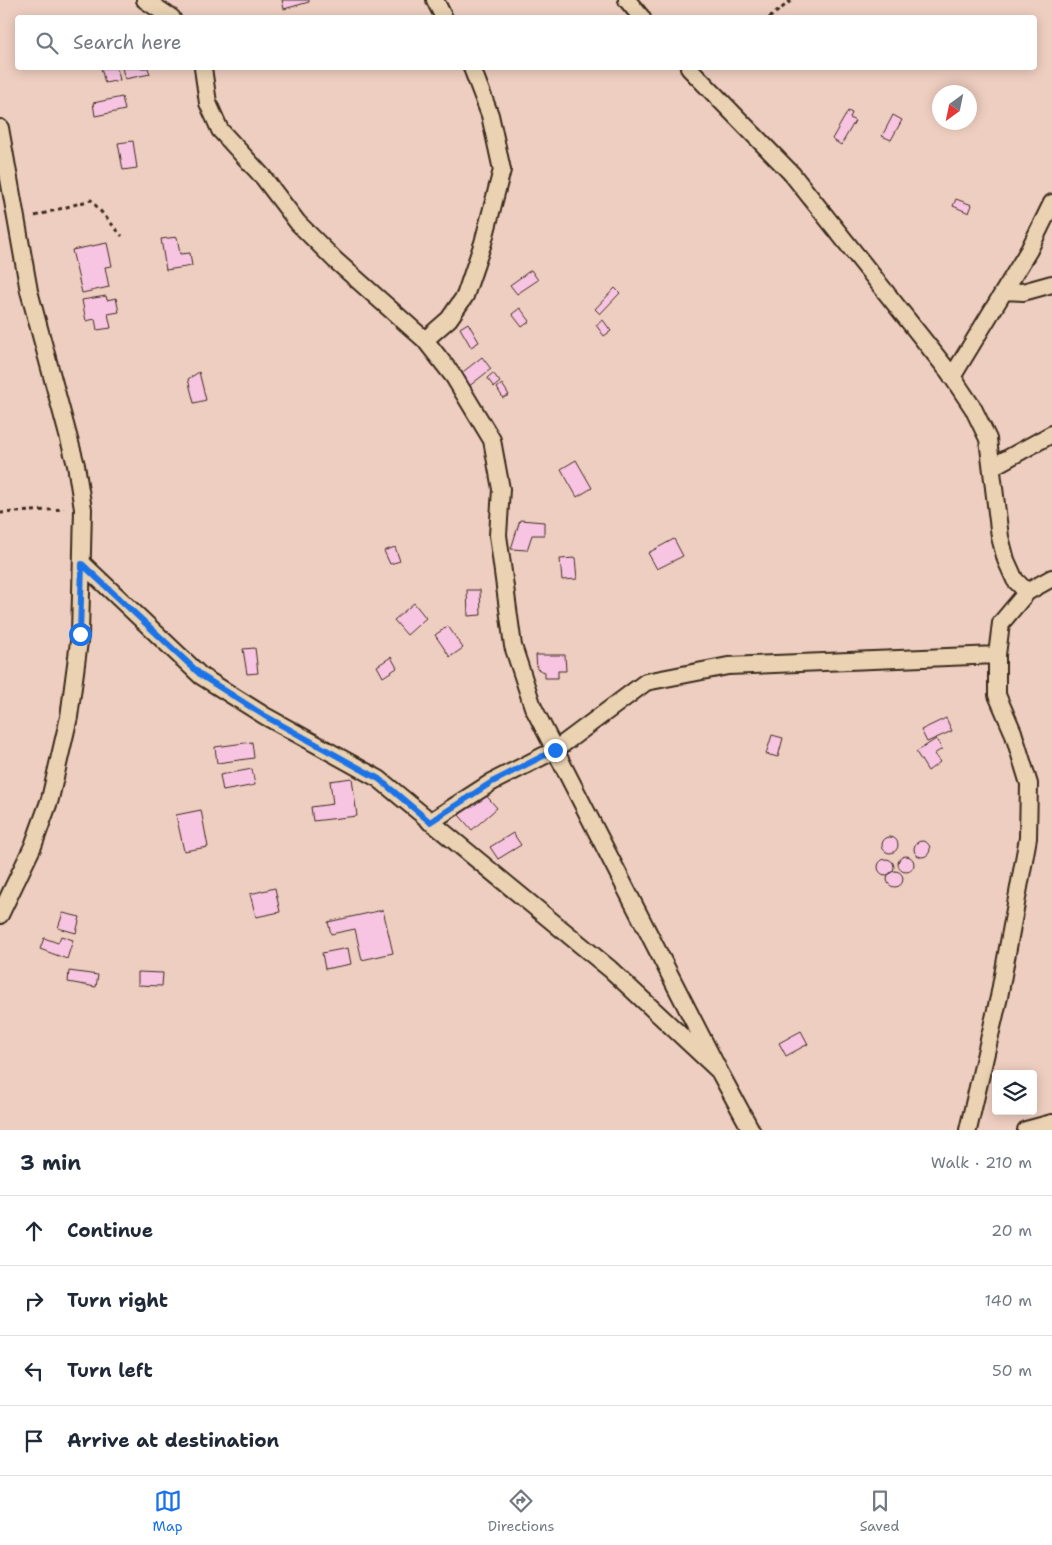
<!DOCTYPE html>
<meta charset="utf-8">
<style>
:root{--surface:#fff;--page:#f6f6f7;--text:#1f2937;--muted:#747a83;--line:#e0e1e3;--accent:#1a73e8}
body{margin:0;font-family:"Shantell Sans",sans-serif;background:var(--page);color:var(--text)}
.controls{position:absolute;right:15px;bottom:15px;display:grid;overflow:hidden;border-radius:5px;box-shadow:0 2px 12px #0003}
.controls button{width:45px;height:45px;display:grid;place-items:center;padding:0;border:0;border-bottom:1px solid var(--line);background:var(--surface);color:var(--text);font:25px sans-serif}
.compass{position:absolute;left:932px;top:85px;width:45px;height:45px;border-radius:50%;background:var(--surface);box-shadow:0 2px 12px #0003;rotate:213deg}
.stop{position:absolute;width:15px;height:15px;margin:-11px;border:4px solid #1a73e8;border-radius:50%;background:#fff}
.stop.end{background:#1a73e8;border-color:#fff;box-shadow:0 1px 5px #0008}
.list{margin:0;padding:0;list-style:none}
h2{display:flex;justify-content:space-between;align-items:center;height:65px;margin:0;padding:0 20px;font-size:21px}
h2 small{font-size:16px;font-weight:400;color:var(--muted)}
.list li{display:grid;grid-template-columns:32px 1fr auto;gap:15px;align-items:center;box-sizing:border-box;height:70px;padding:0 20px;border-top:1px solid var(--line)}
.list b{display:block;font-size:19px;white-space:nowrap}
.list em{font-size:16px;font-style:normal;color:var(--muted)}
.icon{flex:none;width:28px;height:28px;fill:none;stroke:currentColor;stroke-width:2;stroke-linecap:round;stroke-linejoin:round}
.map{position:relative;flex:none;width:1052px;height:1130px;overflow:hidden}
.search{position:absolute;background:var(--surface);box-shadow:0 2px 12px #0003;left:15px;right:15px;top:15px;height:55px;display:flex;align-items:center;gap:12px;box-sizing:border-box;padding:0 18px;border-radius:5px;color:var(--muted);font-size:19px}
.sheet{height:345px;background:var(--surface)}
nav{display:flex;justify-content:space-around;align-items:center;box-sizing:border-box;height:70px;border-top:1px solid var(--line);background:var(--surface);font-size:14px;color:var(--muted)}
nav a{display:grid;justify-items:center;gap:2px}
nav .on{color:var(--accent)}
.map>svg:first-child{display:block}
.building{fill:#f7c4e2;stroke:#3b2a1e}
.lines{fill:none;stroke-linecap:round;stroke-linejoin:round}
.street-casing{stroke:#3b2a1e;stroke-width:20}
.path{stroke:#3b2a1e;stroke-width:3;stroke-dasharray:4 4;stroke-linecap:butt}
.street{stroke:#ead2b2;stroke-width:16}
.route{stroke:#1a73e8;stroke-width:6}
</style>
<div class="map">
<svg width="1052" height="1130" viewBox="0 0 1052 1130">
<rect width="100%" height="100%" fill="#eecec0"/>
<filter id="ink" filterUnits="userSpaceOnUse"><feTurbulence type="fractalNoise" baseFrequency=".02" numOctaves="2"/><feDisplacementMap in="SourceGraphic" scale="10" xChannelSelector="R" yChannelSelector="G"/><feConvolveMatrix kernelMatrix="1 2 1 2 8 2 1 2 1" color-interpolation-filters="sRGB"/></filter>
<g filter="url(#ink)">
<!-- building -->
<path class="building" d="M 282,0 L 309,0 L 309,2 L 284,9 Z
M 101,68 L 117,68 L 120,80 L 105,83 Z
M 122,68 L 148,68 L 150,74 L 125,79 Z
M 122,97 L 125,110 L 95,116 L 93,103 Z
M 848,111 L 852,113 L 850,118 L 855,121 L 841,145 L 832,139 Z
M 893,115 L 902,120 L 891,140 L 882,136 Z
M 133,141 L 137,168 L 123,170 L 118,143 Z
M 956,199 L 972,205 L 969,213 L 953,206 Z
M 177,237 L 180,254 L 190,253 L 192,266 L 166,270 L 161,239 Z
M 107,243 L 112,266 L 105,267 L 109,287 L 82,293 L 72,250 Z
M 531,270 L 538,280 L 517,294 L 510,285 Z
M 615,288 L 620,293 L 600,314 L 595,309 Z
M 106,296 L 107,300 L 116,298 L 119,312 L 108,314 L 111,328 L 97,330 L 95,319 L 86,321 L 82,300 Z
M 520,308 L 530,321 L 522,327 L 512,314 Z
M 603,320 L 611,331 L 604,336 L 596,325 Z
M 468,323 L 479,342 L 471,347 L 460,328 Z
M 482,357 L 491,369 L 468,387 L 459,375 Z
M 199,372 L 206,400 L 194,403 L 188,379 Z
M 493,373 L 500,382 L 494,387 L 487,378 Z
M 502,384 L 509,395 L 503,398 L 497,388 Z
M 576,460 L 592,488 L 577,497 L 561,469 Z
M 520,520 L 544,522 L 544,535 L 532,535 L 527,550 L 511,549 Z
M 674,539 L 683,556 L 657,569 L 648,553 Z
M 395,547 L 400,561 L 390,564 L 384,551 Z
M 575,558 L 577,579 L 562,580 L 560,559 Z
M 467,590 L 480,590 L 481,615 L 468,616 Z
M 414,603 L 426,618 L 407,635 L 394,620 Z
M 448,626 L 463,648 L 450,657 L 435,635 Z
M 255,648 L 258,673 L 247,674 L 243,649 Z
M 536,655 L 565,655 L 566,671 L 558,671 L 558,678 L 545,678 L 545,672 L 537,669 Z
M 391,657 L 397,668 L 383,677 L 377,666 Z
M 946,718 L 952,731 L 927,742 L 921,730 Z
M 772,735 L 783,738 L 778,757 L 766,754 Z
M 936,739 L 942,749 L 934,754 L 940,762 L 928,771 L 916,752 Z
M 252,742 L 254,758 L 217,763 L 215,747 Z
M 252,769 L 255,785 L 223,791 L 220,775 Z
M 352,778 L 357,816 L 313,821 L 311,807 L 333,804 L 330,781 Z
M 484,793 L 497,808 L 472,830 L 459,815 Z
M 201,810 L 208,847 L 184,851 L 176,815 Z
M 513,833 L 521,845 L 498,859 L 490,847 Z
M882 845a8 8 0 1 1 16 0a8 8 0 1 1-16 0Z
M914 849a8 8 0 1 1 16 0a8 8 0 1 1-16 0Z
M898 864a8 8 0 1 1 16 0a8 8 0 1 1-16 0Z
M878 867a8 8 0 1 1 16 0a8 8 0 1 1-16 0Z
M887 879a8 8 0 1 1 16 0a8 8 0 1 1-16 0Z
M 275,888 L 280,912 L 256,917 L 250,894 Z
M 383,910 L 393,953 L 362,960 L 355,929 L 331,934 L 328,922 Z
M 63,913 L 80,917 L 76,933 L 58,928 Z
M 61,936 L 73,940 L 67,959 L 40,949 L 44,938 L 58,943 Z
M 348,948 L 351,964 L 325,969 L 322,953 Z
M 69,971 L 98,975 L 96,987 L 68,982 Z
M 138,972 L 163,973 L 162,986 L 138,985 Z
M 801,1031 L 808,1044 L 786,1056 L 779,1043 Z"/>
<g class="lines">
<!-- street casing -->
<g class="street-casing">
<path id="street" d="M 145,0 L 172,18
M 435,0 L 444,18
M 627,0 L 642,18
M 203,68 L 208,103 L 220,130 L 263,177 L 298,223 L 335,260 L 425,340 L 454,377 L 492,440 L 501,489 L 498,535 L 513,646 L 533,707 L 719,1071
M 689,68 L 792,174 L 949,372 L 973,408 L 988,439 L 1000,537 L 1006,560 L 1015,580 L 1027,592
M 0,128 L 29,291 L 76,465 L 83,509 L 80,634 L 69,717 L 50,799 L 33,846 L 0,915
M 1004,291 L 1023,292 L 1052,284
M 425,340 L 449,319 L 465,296 L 483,243 L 502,170 L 490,115 L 472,68
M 952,377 L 1029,250 L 1052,203
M 992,467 L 1052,434
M 82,563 L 201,676 L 265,716 L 379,779 L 610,969 L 719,1071 L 751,1130
M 430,822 L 492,782 L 555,750 L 646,682 L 728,666 L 997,655
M 968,1130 L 999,997 L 1028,838 L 1029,784 L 1013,732 L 997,695 L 997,655 L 1001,623 L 1027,592 L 1052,578
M 1026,1130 L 1052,1123"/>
</g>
<!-- path -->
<path class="path" d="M 769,18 L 792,0
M 35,216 L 91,200 L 122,236
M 0,513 L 64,509"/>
<!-- street -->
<use href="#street" class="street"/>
</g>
</g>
<g class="lines" filter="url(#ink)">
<!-- route -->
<path class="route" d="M 80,634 L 82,564 L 202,676 L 265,716 L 379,779 L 430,822 L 492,782 L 555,750"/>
</g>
</svg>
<div class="controls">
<button><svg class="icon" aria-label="layers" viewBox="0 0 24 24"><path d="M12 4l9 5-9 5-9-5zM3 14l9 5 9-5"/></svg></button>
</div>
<svg class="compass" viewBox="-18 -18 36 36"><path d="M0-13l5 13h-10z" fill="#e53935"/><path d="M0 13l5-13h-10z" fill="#747a83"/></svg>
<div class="stop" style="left:80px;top:634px"></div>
<div class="stop end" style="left:555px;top:750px"></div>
<div class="search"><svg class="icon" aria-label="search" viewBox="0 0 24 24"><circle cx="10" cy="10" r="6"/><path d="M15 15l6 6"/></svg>Search here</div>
</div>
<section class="sheet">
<h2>3 min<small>Walk · 210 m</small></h2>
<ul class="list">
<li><svg class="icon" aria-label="ahead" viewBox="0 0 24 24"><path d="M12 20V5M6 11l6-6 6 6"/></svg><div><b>Continue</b></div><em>20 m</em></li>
<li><svg class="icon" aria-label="right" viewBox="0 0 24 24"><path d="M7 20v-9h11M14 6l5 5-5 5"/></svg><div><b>Turn right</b></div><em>140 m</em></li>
<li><svg class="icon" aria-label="left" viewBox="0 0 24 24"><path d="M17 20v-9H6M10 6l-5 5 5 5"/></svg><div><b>Turn left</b></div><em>50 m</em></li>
<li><svg class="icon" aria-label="arrive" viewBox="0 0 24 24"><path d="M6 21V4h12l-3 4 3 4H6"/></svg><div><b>Arrive at destination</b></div></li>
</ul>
</section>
<nav>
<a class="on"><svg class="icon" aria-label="map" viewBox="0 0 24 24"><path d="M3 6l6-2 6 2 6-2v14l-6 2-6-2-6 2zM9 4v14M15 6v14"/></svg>Map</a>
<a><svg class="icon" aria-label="directions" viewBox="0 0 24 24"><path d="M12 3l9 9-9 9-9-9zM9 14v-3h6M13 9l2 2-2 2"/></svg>Directions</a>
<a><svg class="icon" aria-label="saved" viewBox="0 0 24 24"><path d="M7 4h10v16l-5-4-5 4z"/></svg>Saved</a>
</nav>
